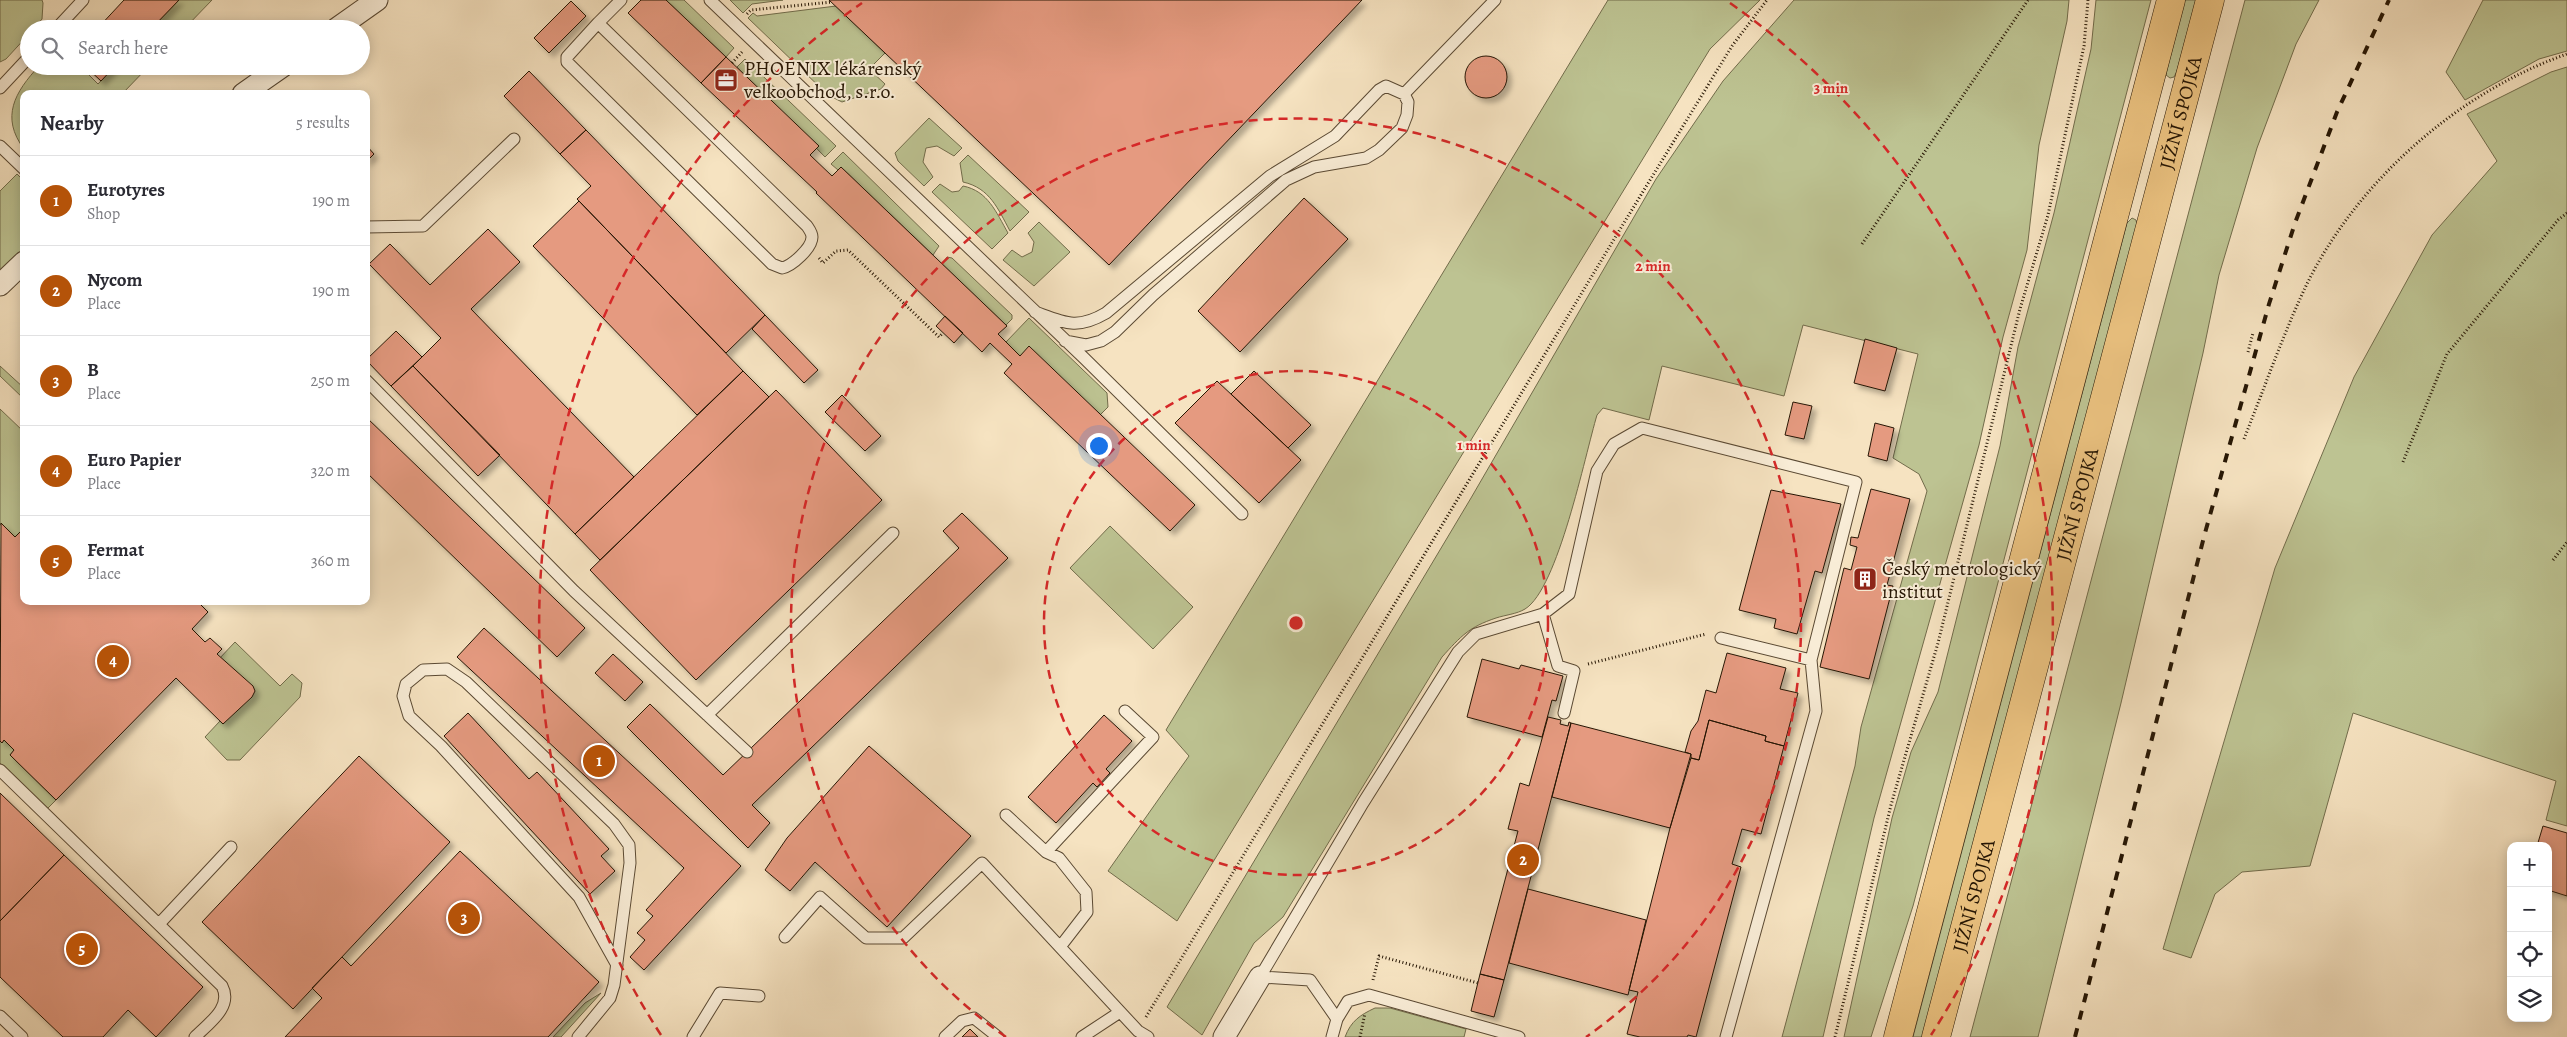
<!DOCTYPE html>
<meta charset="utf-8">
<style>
:root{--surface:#fff;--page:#f2f2f3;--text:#2b2b33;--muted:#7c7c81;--line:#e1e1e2;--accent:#b45309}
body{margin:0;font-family:Alegreya,serif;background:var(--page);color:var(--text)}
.controls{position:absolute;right:15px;bottom:15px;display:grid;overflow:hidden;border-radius:10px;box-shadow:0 2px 12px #0003}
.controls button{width:45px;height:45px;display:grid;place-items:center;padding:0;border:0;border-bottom:1px solid var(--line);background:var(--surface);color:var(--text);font:25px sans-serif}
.you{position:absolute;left:1098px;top:445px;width:18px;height:18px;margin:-12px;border:4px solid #fff;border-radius:50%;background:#1a73e8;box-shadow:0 0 0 8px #1a73e833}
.badge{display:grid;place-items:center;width:32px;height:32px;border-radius:50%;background:var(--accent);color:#fff;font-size:16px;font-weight:700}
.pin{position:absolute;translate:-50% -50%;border:2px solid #fff;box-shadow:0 1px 5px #0006}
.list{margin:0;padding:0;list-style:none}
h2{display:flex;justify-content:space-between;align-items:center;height:65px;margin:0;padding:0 20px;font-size:21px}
h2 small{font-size:16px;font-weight:400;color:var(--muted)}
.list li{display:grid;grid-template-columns:32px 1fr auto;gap:15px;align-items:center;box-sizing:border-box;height:90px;padding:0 20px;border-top:1px solid var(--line)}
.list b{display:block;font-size:19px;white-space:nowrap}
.list p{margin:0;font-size:16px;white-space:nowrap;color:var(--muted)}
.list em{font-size:16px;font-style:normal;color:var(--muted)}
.icon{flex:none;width:28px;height:28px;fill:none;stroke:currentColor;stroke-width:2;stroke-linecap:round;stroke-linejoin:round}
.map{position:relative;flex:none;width:2567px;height:1037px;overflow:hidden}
.search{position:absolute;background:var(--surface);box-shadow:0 2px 12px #0003;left:20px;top:20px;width:350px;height:55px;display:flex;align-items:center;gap:12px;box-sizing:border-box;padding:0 18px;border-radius:28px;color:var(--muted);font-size:19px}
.panel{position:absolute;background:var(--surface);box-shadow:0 2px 12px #0003;left:20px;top:90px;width:350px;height:515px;border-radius:10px}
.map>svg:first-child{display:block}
.green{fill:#bdc392;stroke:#726c4b}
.building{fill:#e59a80;stroke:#261604;filter:url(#shadow)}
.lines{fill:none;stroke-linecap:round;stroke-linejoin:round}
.service-casing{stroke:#5a4933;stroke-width:13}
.minor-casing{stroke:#5a4933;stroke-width:23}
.trunk-casing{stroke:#261604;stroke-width:29}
.path{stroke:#261604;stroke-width:3;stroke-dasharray:1 2.5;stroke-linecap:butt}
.service{stroke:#f9edd7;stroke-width:11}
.minor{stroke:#f9edd7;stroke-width:21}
.trunk{stroke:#ebc280;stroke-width:28}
.rail{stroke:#261604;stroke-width:4;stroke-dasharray:9 9;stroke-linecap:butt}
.ring{fill:none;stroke:#d62828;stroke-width:2.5;stroke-dasharray:9 6}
.labels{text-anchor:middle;stroke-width:4;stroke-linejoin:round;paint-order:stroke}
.poi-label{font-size:20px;fill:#261604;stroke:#f9edd7;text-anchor:start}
.street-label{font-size:20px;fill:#261604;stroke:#f9edd7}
.centre{fill:#d62828;stroke:#f9edd7;stroke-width:2.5}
.ring-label{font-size:15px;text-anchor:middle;font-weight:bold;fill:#d62828;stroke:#f9edd7;stroke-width:4;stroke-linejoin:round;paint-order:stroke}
</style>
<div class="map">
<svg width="2567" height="1037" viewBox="0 0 2567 1037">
<defs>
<filter id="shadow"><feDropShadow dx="4.5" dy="4.5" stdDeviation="2.5" flood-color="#0004"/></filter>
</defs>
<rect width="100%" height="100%" fill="#f6e3c1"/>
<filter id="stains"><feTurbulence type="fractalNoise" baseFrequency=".004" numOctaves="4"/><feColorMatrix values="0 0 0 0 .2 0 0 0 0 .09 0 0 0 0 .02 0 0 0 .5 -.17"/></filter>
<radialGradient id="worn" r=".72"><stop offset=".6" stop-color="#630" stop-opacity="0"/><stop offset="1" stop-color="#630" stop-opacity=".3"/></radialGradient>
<!-- green -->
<path class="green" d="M 0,0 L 42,0 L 43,3 L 42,19 L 34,29 L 29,29 L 29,34 L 6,59 L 0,62 Z
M 179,0 L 212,0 L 184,29 L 151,29 Z
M 666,0 L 684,0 L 734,48 L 726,57 Z
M 730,0 L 783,0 L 752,4 L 743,13 Z
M 1608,0 L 1760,0 L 1710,49 L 1177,921 L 1108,871 L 1189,756 L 1166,730 Z
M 1794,0 L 2069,0 L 2067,21 L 2039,145 L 2027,250 L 2003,337 L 1979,445 L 1874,818 L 1823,1037 L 1782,1037 L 1855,766 L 1861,727 L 1927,491 L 1919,474 L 1893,458 L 1918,354 L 1803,325 L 1784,396 L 1662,366 L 1649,420 L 1603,408 L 1597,415 C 1585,455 1558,589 1525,609 C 1517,614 1505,615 1496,618 C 1469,627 1461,636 1442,657 L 1283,917 L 1254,943 L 1202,1035 L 1167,1007 L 1471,498 L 1656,179 L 1723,81 Z
M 2096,0 L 2151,0 L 1913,906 L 1871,1037 L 1844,1037 L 1892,818 L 1911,752 L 1938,692 L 2000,446 L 2018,347 L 2054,213 L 2091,49 Z
M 2185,0 L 2196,0 L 2177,71 L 2174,77 L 2170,78 L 2166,75 L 2167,69 Z
M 2245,0 L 2319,0 L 2296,44 L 2257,148 L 2219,275 L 2203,353 L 2121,703 L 2038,1037 L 1970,1037 Z
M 2483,0 L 2567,0 L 2567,51 L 2539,59 L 2465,100 L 2446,72 Z
M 836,6 L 885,53 L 869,69 L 885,84 L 881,89 L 842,102 L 828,95 L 748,18 L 753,13 L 757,16 Z
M 745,59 L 836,146 L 825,157 L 737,67 Z
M 39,66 L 80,66 L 98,84 L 115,66 L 149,66 L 122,94 L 24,94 L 24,149 C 0,117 15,92 39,66 Z
M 2567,67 L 2567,826 L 2546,820 L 2556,781 L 2353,713 L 2310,866 L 2242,872 L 2215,894 L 2191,958 L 2163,949 L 2275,568 L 2354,377 L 2432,235 L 2497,161 L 2467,114 L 2551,72 Z
M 929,118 L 962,148 L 954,156 L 937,146 L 926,148 L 923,162 L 933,177 L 924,186 L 898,161 L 895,153 Z
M 843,152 L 939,246 L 933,255 L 841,167 L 838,170 L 831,164 Z
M 968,155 L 1029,212 L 1010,231 C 998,209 990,188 963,182 L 960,163 Z
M 17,174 L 24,181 L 24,248 L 0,273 L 0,191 Z
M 940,184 L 952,192 L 959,191 L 963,186 C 988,191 996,212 1008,233 L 992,249 L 932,192 Z
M 2132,218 L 2136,220 L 2137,225 L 1923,1037 L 1913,1037 L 2127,223 Z
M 1039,222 L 1070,252 L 1034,286 L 1003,260 L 1012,250 L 1022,257 L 1032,252 L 1034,242 L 1028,233 Z
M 947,257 L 952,258 L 1012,315 L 1012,319 L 1006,325 L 942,264 Z
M 1029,318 L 1107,393 L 1108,407 L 1100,415 L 1020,356 L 1006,342 Z
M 0,366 L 24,388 L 24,399 L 0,376 Z
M 0,409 L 24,432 L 24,528 L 15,537 L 2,524 L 0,525 Z
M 1110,526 L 1193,607 L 1153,649 L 1070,568 Z
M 235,642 L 280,686 L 292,674 L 302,683 L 300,697 L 240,760 L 227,760 L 205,737 L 250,689 L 218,660 Z
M 4,740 L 14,750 L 10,755 L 56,800 L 47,809 L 0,763 L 0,741 L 2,743 Z
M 601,993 L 561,1037 L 553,1037 L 585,1003 Z
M 1375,1008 L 1390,1008 L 1466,1029 L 1464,1037 L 1345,1037 C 1351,1021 1360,1015 1375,1008 Z"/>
<!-- building -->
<path class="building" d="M 124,0 L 179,0 L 151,29 L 97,29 Z
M 641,0 L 666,0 L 726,57 L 701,83 L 628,13 Z
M 829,0 L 1362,0 L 1109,265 Z
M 571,1 L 586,16 L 549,53 L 534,38 Z
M1465 77a21 21 0 1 1 42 0a21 21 0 1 1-42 0Z
M 726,57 L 819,146 L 810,155 L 832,176 L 841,167 L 1007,326 L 998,334 L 1020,356 L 1029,346 L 1195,505 L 1170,531 L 1004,373 L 1012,364 L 990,343 L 982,352 L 816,193 L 817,192 L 701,83 Z
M 85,66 L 115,66 L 101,81 Z
M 529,71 L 586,130 L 560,154 L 504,96 Z
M 586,130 L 765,315 L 726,353 L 577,199 L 591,186 L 560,154 Z
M 366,145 L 374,154 L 366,162 Z
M 1304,198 L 1348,239 L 1240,352 L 1198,311 Z
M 579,201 L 743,371 L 697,415 L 533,246 Z
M 488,229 L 520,262 L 471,309 L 634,477 L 575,534 L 413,366 L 441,338 L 369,264 L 390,244 L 430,285 Z
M 765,315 L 818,370 L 804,383 L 752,329 Z
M 945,316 L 963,333 L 954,343 L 936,326 Z
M 396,331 L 422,357 L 391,386 L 366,360 Z
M 1865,339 L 1897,348 L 1885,391 L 1854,383 Z
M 413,366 L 500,455 L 478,476 L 391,386 Z
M 743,371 L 769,397 L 600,560 L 575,534 Z
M 1254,371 L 1311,425 L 1288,448 L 1231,394 Z
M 1217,381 L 1301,460 L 1259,503 L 1175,423 Z
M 776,390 L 882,500 L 696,680 L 590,570 Z
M 842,395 L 881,436 L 865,451 L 825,412 Z
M 1793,402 L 1812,406 L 1804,439 L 1785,435 Z
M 366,417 L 585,628 L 557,657 L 366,472 Z
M 1875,423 L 1894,428 L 1887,461 L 1868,456 Z
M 1871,489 L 1910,499 L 1887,585 L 1893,586 L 1869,679 L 1820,667 L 1844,568 L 1851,570 L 1857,547 L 1850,545 L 1851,537 L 1858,538 Z
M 1771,490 L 1841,504 L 1822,573 L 1815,571 L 1797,634 L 1774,628 L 1776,619 L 1739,610 Z
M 962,513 L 1008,558 L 752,805 L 770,823 L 748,848 L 627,727 L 650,704 L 723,775 L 959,548 L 943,531 Z
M 1,523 L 15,537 L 24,528 L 24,601 L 197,601 L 208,612 L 192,629 L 205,642 L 210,638 L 222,649 L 217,654 L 253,686 L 255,691 L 252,697 L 223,724 L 176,678 L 56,800 L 10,755 L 14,750 L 4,740 L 2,743 L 0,741 Z
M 484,628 L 741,866 L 644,970 L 630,957 L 645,940 L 637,933 L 653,916 L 646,910 L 684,868 L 457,657 Z
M 1727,653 L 1786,668 L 1780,689 L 1798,693 L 1784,746 L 1765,741 L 1766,736 L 1709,720 L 1699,760 L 1691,758 L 1691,754 L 1685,752 L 1691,731 L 1698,721 L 1706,690 L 1716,693 Z
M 613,654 L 643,682 L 625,701 L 595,673 Z
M 1482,659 L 1519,669 L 1521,665 L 1563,676 L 1556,701 L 1552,700 L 1542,737 L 1467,717 Z
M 468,713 L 529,779 L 537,772 L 609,849 L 601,856 L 615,871 L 590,894 L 444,736 Z
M 1104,715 L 1132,741 L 1106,769 L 1110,773 L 1097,787 L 1093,783 L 1056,823 L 1028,797 Z
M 1548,717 L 1561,720 L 1560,724 L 1568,726 L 1569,722 L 1571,723 L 1504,980 L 1480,974 L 1518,831 L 1508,829 L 1520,783 L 1529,786 Z
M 1709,720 L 1766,736 L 1765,741 L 1784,746 L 1761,834 L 1742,829 L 1732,864 L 1741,867 L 1696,1037 L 1688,1035 L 1687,1037 L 1640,1037 L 1627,1034 L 1638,992 L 1629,990 L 1670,828 L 1691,758 L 1699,760 Z
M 1571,723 L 1691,754 L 1670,828 L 1552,797 Z
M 869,746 L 971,836 L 887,927 L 815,862 L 790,891 L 765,870 L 787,838 Z
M 359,756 L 450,842 L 293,1009 L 202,922 Z
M 0,793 L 64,855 L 0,921 Z
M 2543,826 L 2567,833 L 2567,896 L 2548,890 L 2548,846 L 2537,846 Z
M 460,851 L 599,982 L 548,1037 L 285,1037 L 322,998 L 312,988 L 342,957 L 351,966 Z
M 64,855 L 203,987 L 156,1037 L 128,1010 L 103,1037 L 63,1037 L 0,977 L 0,921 Z
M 1528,889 L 1646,920 L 1628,995 L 1509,963 Z
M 1480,974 L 1504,980 L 1494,1017 L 1471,1011 Z
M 970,1029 L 978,1037 L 962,1037 Z"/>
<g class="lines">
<!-- service casing -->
<g class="service-casing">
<path id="service" d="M 710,0 L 1084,358 L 1242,514
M 598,23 L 807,226 C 809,229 812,233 812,237 C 812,248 792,266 782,268 L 772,264 L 567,62 L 567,57 Z
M 598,23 L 621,0
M 56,29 L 83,0
M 0,88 L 29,57
M 1404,94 L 1495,0
M 0,146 L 24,169
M 366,227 L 423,226 L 514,139
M 1035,312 C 1065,323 1077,330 1106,313 L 1270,176 L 1335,136 L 1379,90 L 1386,86 L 1404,94 L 1408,102 L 1407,115 L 1402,128 L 1379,150 L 1366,158 L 1314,167 L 1286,180 L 1153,295 L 1115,332 L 1101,341 L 1086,345 L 1065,341
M 366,380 L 574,591 L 747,752
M 1543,614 L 1558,666 L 1574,671 L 1564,713
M 1721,638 L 1811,660
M 707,715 L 893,533
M 0,770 L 222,986 C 233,1007 209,1023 195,1037
M 1006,815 L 1046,852 L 1059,858 L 1086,892 L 1087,912 L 1060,947
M 1046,852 L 1153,737 L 1125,711
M 159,924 L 231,847
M 785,937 L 820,897 L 866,938 L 903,938 L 982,863 L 1138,1031 L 1148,1037
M 0,1016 L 22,1037
M 1337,1019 L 1348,1001 L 1369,995 L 1519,1037
M 578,1037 L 610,998 L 614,985 L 630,863 L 629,845 L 614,824 L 466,682 L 447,669 L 423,670 L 406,684 L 403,696 L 409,716 L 441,746 L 579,897 L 617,965
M 693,1037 L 720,993 L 759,996
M 945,1037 L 962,1021 L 974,1018 L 998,1037
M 1082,1037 L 1120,1012
M 1332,1037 L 1337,1019 L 1310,980 L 1260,977 L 1363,803 L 1458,652 L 1476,634 L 1543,614 L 1569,594 L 1597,471 L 1614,444 L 1642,428 L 1856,482 L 1811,660 L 1816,711 L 1726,1037"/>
</g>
<!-- minor casing -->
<g class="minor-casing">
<path id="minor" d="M 336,29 L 377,0
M 243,94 L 283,66
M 0,285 L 24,262
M 1224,1037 L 1260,977"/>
</g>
<!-- trunk casing -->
<g class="trunk-casing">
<g id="trunk">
<path d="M 1898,1037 L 2171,0"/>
<path id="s1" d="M 1936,1037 L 2210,0"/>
</g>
</g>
<!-- path -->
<path class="path" d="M 747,14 L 751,10 L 832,2
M 732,63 L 742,52
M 1862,244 L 2028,0
M 819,258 L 823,263 L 836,251 L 848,250 L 939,337 L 943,333
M 2248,352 L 2253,333
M 2244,439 C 2264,389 2282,337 2305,288 C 2355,183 2458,92 2567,54
M 2403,462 L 2447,354 L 2558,220 L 2567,213
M 2553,560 L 2567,542
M 1588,664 L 1706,634
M 1373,980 L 1379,956 L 1478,983
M 1146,1017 L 1622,226 L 1732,46 L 1767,0
M 1360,1037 L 1365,1013
M 1835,1037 L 1891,805 L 1938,643 L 2020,309 L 2048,215 L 2084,46 L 2088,0"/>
<!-- service -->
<use href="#service" class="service"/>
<!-- minor -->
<use href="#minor" class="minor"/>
<!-- trunk -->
<use href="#trunk" class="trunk"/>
<!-- rail -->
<path class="rail" d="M 2075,1037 L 2205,533 L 2269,304 L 2295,223 L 2337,112 L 2389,0"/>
</g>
<!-- distance rings -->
<g class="ring">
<circle cx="1296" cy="623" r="252"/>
<path d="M1006 1037A505 505 0 1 1 1586 1037"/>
<path d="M661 1035A757 757 0 0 1 862 3M1730 3A757 757 0 0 1 1931 1035"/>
</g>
<!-- icons -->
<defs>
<g id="office-square" transform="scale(1.25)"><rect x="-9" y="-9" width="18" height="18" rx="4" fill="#8f2418" stroke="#f9edd7"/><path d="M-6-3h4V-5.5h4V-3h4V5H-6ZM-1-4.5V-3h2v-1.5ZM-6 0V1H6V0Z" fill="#fff"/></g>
<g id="building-square" transform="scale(1.25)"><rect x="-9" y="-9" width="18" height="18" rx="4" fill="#8f2418" stroke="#f9edd7"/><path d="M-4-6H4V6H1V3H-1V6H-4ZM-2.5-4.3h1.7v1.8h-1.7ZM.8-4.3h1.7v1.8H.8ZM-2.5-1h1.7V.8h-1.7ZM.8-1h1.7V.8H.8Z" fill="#fff"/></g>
</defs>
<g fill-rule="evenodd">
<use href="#office-square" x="726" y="80"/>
<use href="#building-square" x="1865" y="579"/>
</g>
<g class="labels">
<!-- poi labels -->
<g class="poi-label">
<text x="744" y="75">PHOENIX lékárenský<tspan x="744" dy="23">velkoobchod, s.r.o.</tspan></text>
<text x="1882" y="575">Český metrologický<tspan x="1882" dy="23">institut</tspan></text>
</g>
<!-- street labels -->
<g class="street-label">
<text dy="7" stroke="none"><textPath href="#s1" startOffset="956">JIŽNÍ SPOJKA</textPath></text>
<text dy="7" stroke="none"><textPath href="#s1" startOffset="551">JIŽNÍ SPOJKA</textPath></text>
<text dy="7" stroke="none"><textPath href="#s1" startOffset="146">JIŽNÍ SPOJKA</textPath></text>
</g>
</g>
<circle cx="1296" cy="623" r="8" class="centre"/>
<g class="ring-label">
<text x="1831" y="93">3 min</text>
<text x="1653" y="271">2 min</text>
<text x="1474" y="450">1 min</text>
</g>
<rect width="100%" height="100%" filter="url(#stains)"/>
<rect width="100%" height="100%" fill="url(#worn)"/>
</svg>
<div class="controls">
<button>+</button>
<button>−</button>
<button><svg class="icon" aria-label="locate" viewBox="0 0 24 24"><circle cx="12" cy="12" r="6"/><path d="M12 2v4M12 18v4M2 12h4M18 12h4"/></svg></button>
<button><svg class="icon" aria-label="layers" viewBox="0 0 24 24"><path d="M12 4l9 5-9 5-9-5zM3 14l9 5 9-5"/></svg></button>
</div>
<div class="you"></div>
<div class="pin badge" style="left:599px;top:761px">1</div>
<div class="pin badge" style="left:1523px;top:860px">2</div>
<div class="pin badge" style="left:464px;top:918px">3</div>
<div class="pin badge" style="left:113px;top:661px">4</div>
<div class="pin badge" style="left:82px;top:949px">5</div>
<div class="search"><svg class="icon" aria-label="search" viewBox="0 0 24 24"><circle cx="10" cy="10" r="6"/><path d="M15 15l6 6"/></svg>Search here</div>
<section class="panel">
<h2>Nearby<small>5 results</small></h2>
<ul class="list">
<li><span class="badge">1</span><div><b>Eurotyres</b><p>Shop</p></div><em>190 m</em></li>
<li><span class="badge">2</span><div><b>Nycom</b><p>Place</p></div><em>190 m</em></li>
<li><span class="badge">3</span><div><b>B</b><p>Place</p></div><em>250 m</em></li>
<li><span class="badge">4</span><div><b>Euro Papier</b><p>Place</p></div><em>320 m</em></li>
<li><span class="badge">5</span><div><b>Fermat</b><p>Place</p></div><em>360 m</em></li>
</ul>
</section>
</div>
